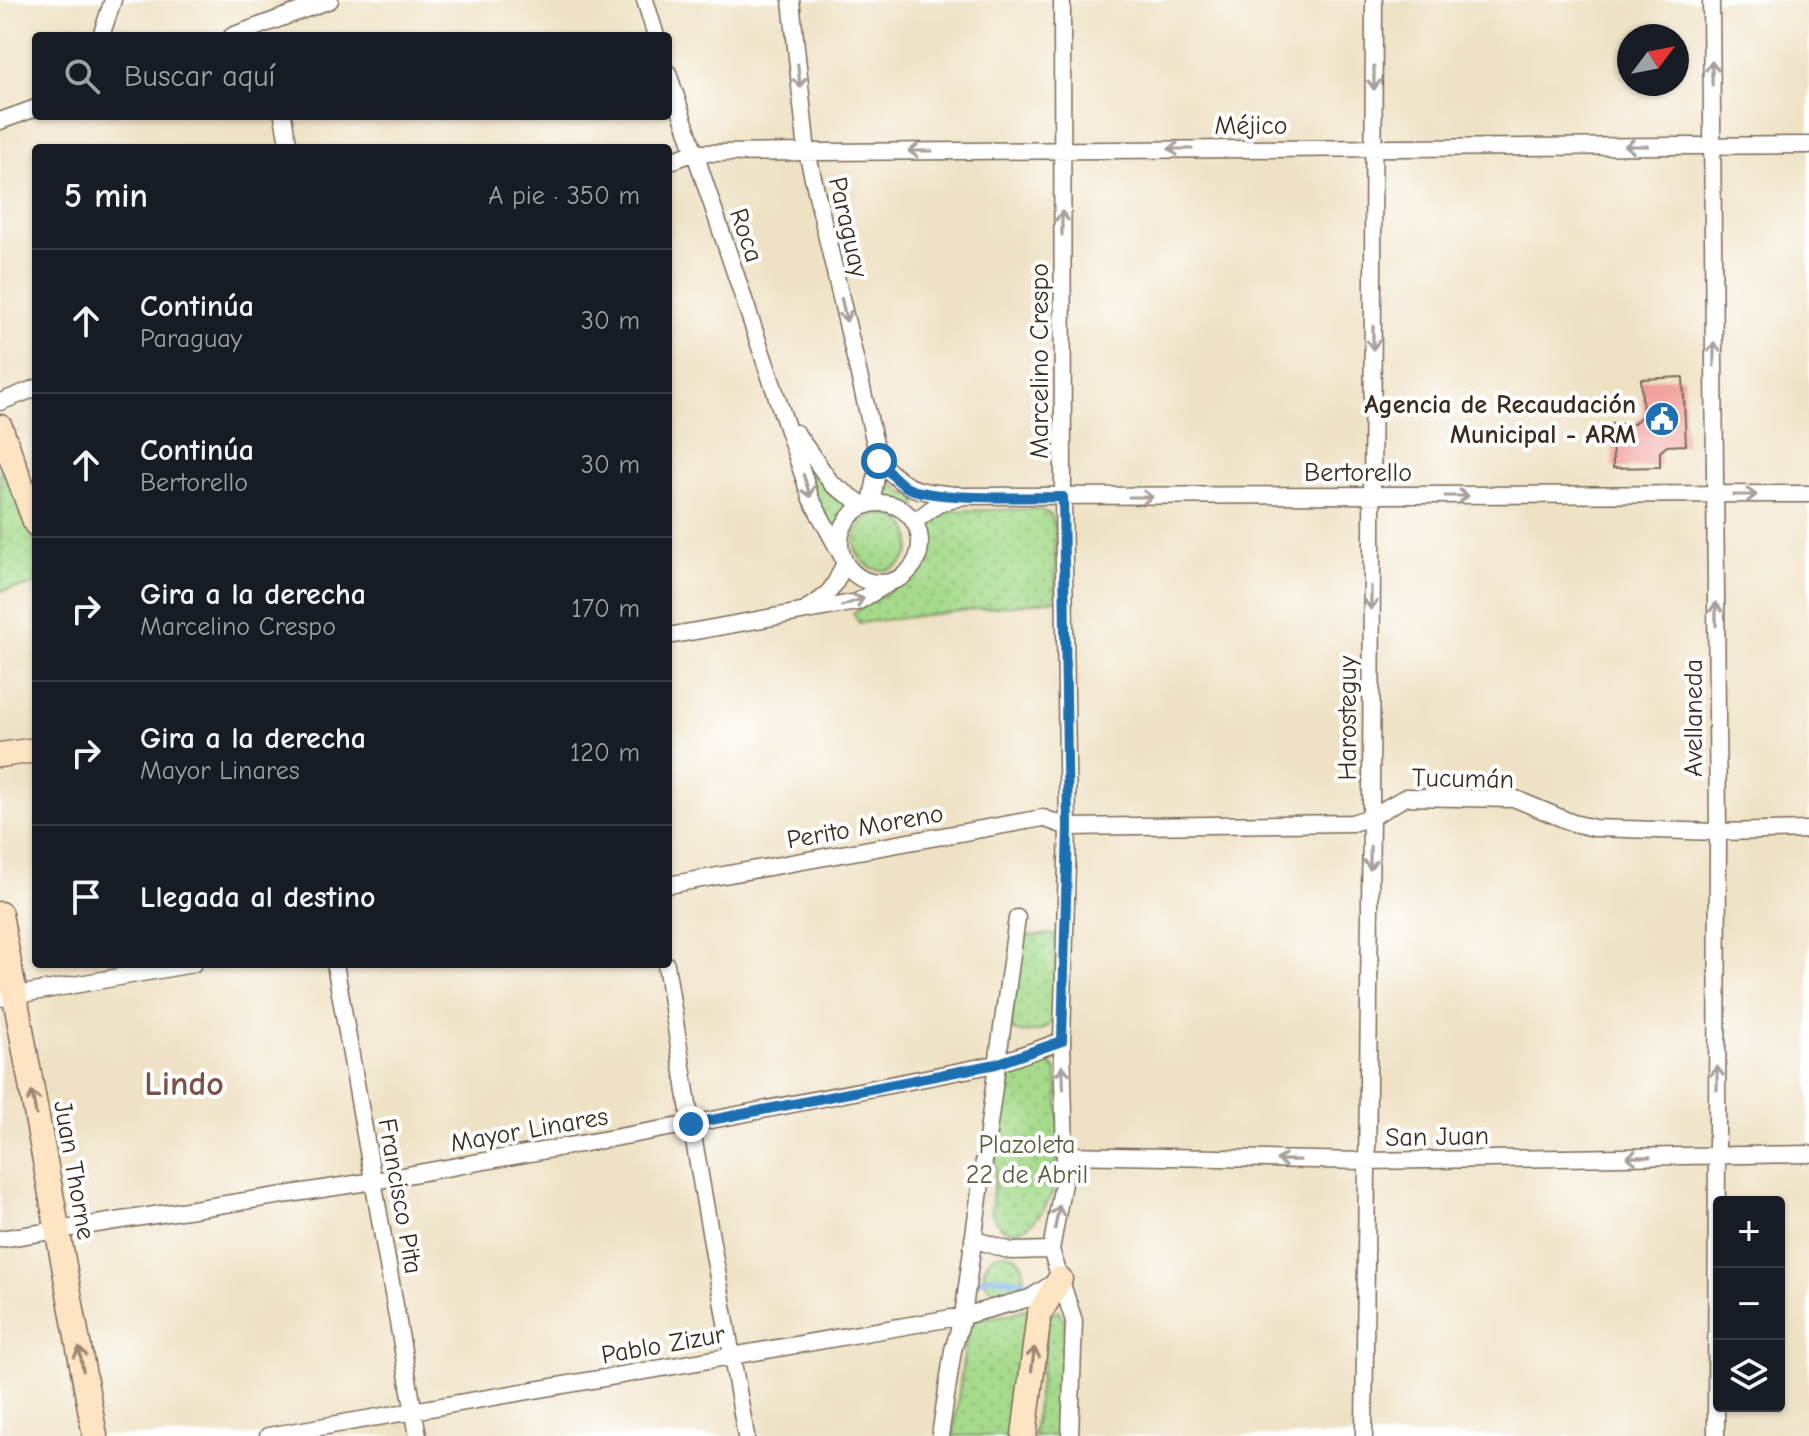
<!DOCTYPE html>
<html lang="es">
<meta charset="utf-8">
<style>
:root{--surface:#171b24;--page:#242831;--text:#f1f3f6;--muted:#9ea1a6;--line:#363941}
body{margin:0;font-family:"Comic Neue",sans-serif;background:var(--page);color:var(--text)}
.controls{position:absolute;right:24px;bottom:24px;display:grid;overflow:hidden;border-radius:8px;box-shadow:0 2px 6px #0004}
.controls button{width:72px;height:72px;display:grid;place-items:center;padding:0;border:0;border-bottom:2px solid var(--line);background:var(--surface);color:var(--text);font:40px sans-serif}
.compass{position:absolute;left:1617px;top:24px;width:72px;height:72px;border-radius:50%;background:var(--surface);box-shadow:0 2px 6px #0004;rotate:58deg}
.stop{position:absolute;width:24px;height:24px;margin:-18px;border:6px solid #1f6fb2;border-radius:50%;background:#fff}
.stop.end{background:#1f6fb2;border-color:#fff;box-shadow:0 2px 8px #0008}
.list{margin:0;padding:0;list-style:none}
h2{display:flex;justify-content:space-between;align-items:center;height:104px;margin:0;padding:0 32px;font-size:34px}
h2 small{font-size:26px;font-weight:400;color:var(--muted)}
.list li{display:grid;grid-template-columns:52px 1fr auto;gap:24px;align-items:center;box-sizing:border-box;height:144px;padding:0 32px;border-top:2px solid var(--line)}
.list b{display:block;font-size:30px;white-space:nowrap}
.list p{margin:0;font-size:26px;white-space:nowrap;color:var(--muted)}
.list em{font-size:26px;font-style:normal;color:var(--muted)}
.icon{flex:none;width:44px;height:44px;fill:none;stroke:currentColor;stroke-width:2;stroke-linecap:round;stroke-linejoin:round}
.map{position:relative;flex:none;width:1809px;height:1436px;overflow:hidden}
.search{position:absolute;background:var(--surface);box-shadow:0 2px 6px #0004;left:32px;top:32px;width:640px;height:88px;display:flex;align-items:center;gap:20px;box-sizing:border-box;padding:0 28px;border-radius:8px;color:var(--muted);font-size:30px}
.panel{position:absolute;background:var(--surface);box-shadow:0 2px 6px #0004;left:32px;top:144px;width:640px;height:824px;border-radius:8px}
.map>svg:first-child{display:block}
.grass{fill:url(#grass-dots);stroke:#708254;stroke-width:2}
.lines{fill:none;stroke-linecap:round;stroke-linejoin:round}
.stream{stroke:#7db3ec;stroke-width:6}
.building{fill:#f19c9a}
.street-casing{stroke:#7a6a58;stroke-width:19}
.secondary-casing{stroke:#7a6a58;stroke-width:27}
.street{stroke:#fff;stroke-width:16}
.secondary{stroke:#fde5c4;stroke-width:24}
.oneway{stroke:#a79f9a}
.oneway2{stroke:#9c8871}
.route{stroke:#1f6fb2;stroke-width:10}
.labels{text-anchor:middle;stroke-width:8;stroke-linejoin:round;paint-order:stroke}
.street-label{font-size:26px;fill:#3b2a1e;stroke:#fff}
.poi-label{font-size:26px;font-weight:bold;fill:#3b2a1e;stroke:#fff;text-anchor:end}
.park-label{font-size:26px;fill:#5b5f3f;stroke:#fff}
.district-label{font-size:34px;font-weight:bold;fill:#7b5249;stroke:#fff}
</style>
<div class="map">
<svg width="1809" height="1436" viewBox="0 0 1809 1436">
<defs>
<pattern id="grass-dots" width="8" height="8" patternUnits="userSpaceOnUse" patternTransform="scale(2)"><rect width="8" height="8" fill="#a5da8b"/><path d="M2 2h.1M6 6h.1" fill="none" stroke="#8fbb78" stroke-width="1.8" stroke-linecap="round"/></pattern>
</defs>
<rect width="100%" height="100%" fill="#fff"/>
<filter id="ink" filterUnits="userSpaceOnUse"><feTurbulence type="fractalNoise" baseFrequency=".0125" numOctaves="2"/><feDisplacementMap in="SourceGraphic" scale="16" xChannelSelector="R" yChannelSelector="G"/><feConvolveMatrix kernelMatrix="1 2 1 2 8 2 1 2 1" color-interpolation-filters="sRGB"/></filter>
<filter id="wash" filterUnits="userSpaceOnUse"><feTurbulence type="fractalNoise" baseFrequency=".006" numOctaves="4" result="noise"/><feDisplacementMap in="SourceGraphic" scale="32" xChannelSelector="R" yChannelSelector="G"/><feGaussianBlur stdDeviation="1.8" result="paint"/><feColorMatrix in="noise" values="0 0 0 0 0 0 0 0 0 0 0 0 0 0 0 0 0 1.4 0 .05"/><feComposite in="paint" operator="in"/></filter>
<g filter="url(#wash)">
<rect width="100%" height="100%" fill="#efe2c4"/>
<!-- grass -->
<path class="grass" d="M 0,439 L 36,540 L 36,585 L 0,591 Z
M 803,457 L 854,506 L 840,520 L 836,538 L 815,496 Z
M 883,475 L 904,493 L 918,498 L 915,514 L 895,500 L 879,495 Z
M 1039,509 L 1050,514 L 1055,525 L 1056,600 L 859,623 L 853,613 C 884,592 933,576 925,531 L 948,511 Z
M855 542a28 28 0 1 1 56 0a28 28 0 1 1-56 0Z
M 1055,934 L 1056,1016 C 1048,1032 1031,1035 1013,1031 L 1011,1027 L 1021,936 Z
M 1047,1061 L 1057,1071 C 1058,1109 1063,1152 1053,1189 C 1045,1218 1009,1254 991,1212 L 1004,1081 C 1016,1065 1029,1064 1047,1061 Z
M984 1273a20 20 0 1 1 40 0a20 20 0 1 1-40 0Z
M 1025,1309 L 1030,1311 L 1015,1436 L 953,1436 L 968,1326 L 980,1318 L 1006,1315 Z
M 1058,1310 L 1065,1321 L 1064,1436 L 1033,1436 L 1048,1317 Z"/>
<g class="lines">
<!-- stream -->
<path class="stream" d="M 975,1282 L 989,1277 L 1038,1283"/>
</g>
<g id="blocks">
<!-- building -->
<path class="building" d="M 1683,377 L 1686,445 L 1667,446 L 1660,452 L 1660,467 L 1613,468 L 1612,424 L 1634,424 L 1643,414 L 1641,379 Z"/>
</g>
</g>
<g filter="url(#ink)">
<use href="#blocks" fill-opacity="0" stroke="#7a6a58" stroke-width="2"/>
<g class="lines">
<!-- street casing -->
<g class="street-casing">
<path id="street" d="M 645,0 L 656,36
M 791,0 L 807,152 L 879,461 L 871,504
M 1062,0 L 1063,497 L 1068,827 L 1062,1041 L 1065,1155 L 1063,1183 L 1051,1250 L 1074,1321 L 1070,1436
M 1711,0 L 1718,832 L 1716,1436
M 101,36 L 113,0
M 232,36 L 330,0
M 668,73 L 811,499 L 842,556
M 283,116 L 289,148
M 0,121 L 36,108
M 668,162 L 693,153 L 1809,145
M 0,402 L 36,388
M 796,433 L 832,484 L 865,506
M 879,461 C 908,492 916,491 958,495
M840 543a40 40 0 1 1 80 0a40 40 0 1 1-80 0Z
M 914,522 L 938,504 L 964,496 L 1809,494
M 809,607 C 830,596 836,584 845,562
M 668,636 L 857,602 L 889,583
M 668,885 L 1043,818 L 1068,827 L 1352,823 L 1371,817 L 1406,797 L 1516,799 L 1573,823 L 1594,828 L 1718,832 L 1809,830
M 335,964 L 418,1436
M 666,964 L 691,1124 L 746,1436
M 0,998 L 193,964
M 1065,1155 L 1366,1161 L 1809,1154
M 0,1239 L 374,1181 L 691,1124 L 996,1064 L 1062,1041
M 973,1239 L 1011,1251 L 1051,1250
M 268,1436 L 963,1316 L 1030,1298 L 1055,1282
M 940,1436 L 953,1350 L 963,1316 L 1017,918
M 1364,1436 L 1371,817 L 1374,0"/>
</g>
<!-- secondary casing -->
<g class="secondary-casing">
<path id="secondary" d="M 0,427 L 36,524
M 0,755 L 36,750
M 0,914 L 95,1436
M 1024,1436 L 1039,1314 L 1060,1279"/>
</g>
<!-- street -->
<use href="#street" class="street"/>
<!-- secondary -->
<use href="#secondary" class="secondary"/>
</g>
<!-- one-way arrows -->
<defs><path id="oneway-shaft" d="M-6 0H5M1.5-3L5.5 0L1.5 3" fill="none" stroke-width="1.6" stroke-linecap="round" stroke-linejoin="round" transform="scale(2)"/></defs>
<g class="oneway">
<use href="#oneway-shaft" transform="translate(1712 73) rotate(-91)"/>
<use href="#oneway-shaft" transform="translate(799 76) rotate(84)"/>
<use href="#oneway-shaft" transform="translate(1374 78) rotate(90)"/>
<use href="#oneway-shaft" transform="translate(1636 146) rotate(180)"/>
<use href="#oneway-shaft" transform="translate(1180 149) rotate(180)"/>
<use href="#oneway-shaft" transform="translate(920 151) rotate(180)"/>
<use href="#oneway-shaft" transform="translate(1062 223) rotate(-90)"/>
<use href="#oneway-shaft" transform="translate(844 310) rotate(77)"/>
<use href="#oneway-shaft" transform="translate(1373 338) rotate(90)"/>
<use href="#oneway-shaft" transform="translate(1714 354) rotate(-90)"/>
<use href="#oneway-shaft" transform="translate(807 486) rotate(72)"/>
<use href="#oneway-shaft" transform="translate(1745 495)"/>
<use href="#oneway-shaft" transform="translate(1457 496)"/>
<use href="#oneway-shaft" transform="translate(1141 497)"/>
<use href="#oneway-shaft" transform="translate(1371 598) rotate(90)"/>
<use href="#oneway-shaft" transform="translate(853 602) rotate(-20)"/>
<use href="#oneway-shaft" transform="translate(1716 614) rotate(-90)"/>
<use href="#oneway-shaft" transform="translate(1370 858) rotate(91)"/>
<use href="#oneway-shaft" transform="translate(1063 1077) rotate(-92)"/>
<use href="#oneway-shaft" transform="translate(1717 1078) rotate(-90)"/>
<use href="#oneway-shaft" transform="translate(1638 1157) rotate(179)"/>
<use href="#oneway-shaft" transform="translate(1288 1160) rotate(-179)"/>
<use href="#oneway-shaft" transform="translate(1057 1217) rotate(-80)"/>
</g>
<g class="oneway2">
<use href="#oneway-shaft" transform="translate(34 1103) rotate(-100)"/>
<use href="#oneway-shaft" transform="translate(81 1359) rotate(-100)"/>
<use href="#oneway-shaft" transform="translate(1033 1359) rotate(-83)"/>
</g>
</g>
<g class="lines" filter="url(#ink)">
<!-- route -->
<path class="route" d="M 691,1124 L 996,1064 L 1062,1041 L 1068,827 L 1063,497 C 1032,497 930,501 906,487 C 896,480 887,470 879,461"/>
</g>
<!-- icons -->
<defs>
<g id="civic-disc" transform="scale(1.8)"><circle r="9.5" fill="#1f6fb2" stroke="#fff"/><path d="M-.6-6.5H3V-4.5H.6V-3L4-1V1h2V6H-6V1h2V-1L-.6-3ZM-1.2 2.5V6h2.4V2.5Z" fill="#fff"/></g>
</defs>
<g fill-rule="evenodd">
<use href="#civic-disc" x="1662" y="419"/>
</g>
<g class="labels">
<!-- street labels -->
<g class="street-label">
<text x="1251" y="134">Méjico</text>
<text transform="translate(849 227) rotate(77)" y="9">Paraguay</text>
<text transform="translate(747 235) rotate(71)" y="9">Roca</text>
<text transform="translate(1039 361) rotate(-90)" y="9">Marcelino Crespo</text>
<text x="1358" y="481">Bertorello</text>
<text transform="translate(1347 718) rotate(-90)" y="9">Harosteguy</text>
<text transform="translate(1693 718) rotate(-90)" y="9">Avellaneda</text>
<text transform="translate(1463 778) rotate(1)" y="9">Tucumán</text>
<text transform="translate(865 826) rotate(-10)" y="9">Perito Moreno</text>
<text transform="translate(529 1129) rotate(-10)" y="9">Mayor Linares</text>
<text transform="translate(1437 1136) rotate(-1)" y="9">San Juan</text>
<text transform="translate(75 1170) rotate(80)" y="9">Juan Thorne</text>
<text transform="translate(401 1196) rotate(80)" y="9">Francisco Pita</text>
<text transform="translate(663 1344) rotate(-10)" y="9">Pablo Zizur</text>
</g>
<!-- poi labels -->
<g class="poi-label">
<text x="1636" y="413">Agencia de Recaudación<tspan x="1636" dy="30">Municipal - ARM</tspan></text>
</g>
<!-- park labels -->
<g class="park-label">
<text x="1027" y="1153">Plazoleta<tspan x="1027" dy="30">22 de Abril</tspan></text>
</g>
<!-- district labels -->
<g class="district-label">
<text x="184" y="1095">Lindo</text>
</g>
</g>
</svg>
<div class="controls">
<button>+</button>
<button>−</button>
<button><svg class="icon" aria-label="layers" viewBox="0 0 24 24"><path d="M12 4l9 5-9 5-9-5zM3 14l9 5 9-5"/></svg></button>
</div>
<svg class="compass" viewBox="-18 -18 36 36"><path d="M0-13l5 13h-10z" fill="#e53935"/><path d="M0 13l5-13h-10z" fill="#9ea1a6"/></svg>
<div class="stop" style="left:879px;top:461px"></div>
<div class="stop end" style="left:691px;top:1124px"></div>
<div class="search"><svg class="icon" aria-label="search" viewBox="0 0 24 24"><circle cx="10" cy="10" r="6"/><path d="M15 15l6 6"/></svg>Buscar aquí</div>
<section class="panel">
<h2>5 min<small>A pie · 350 m</small></h2>
<ul class="list">
<li><svg class="icon" aria-label="ahead" viewBox="0 0 24 24"><path d="M12 20V5M6 11l6-6 6 6"/></svg><div><b>Continúa</b><p>Paraguay</p></div><em>30 m</em></li>
<li><svg class="icon" aria-label="ahead" viewBox="0 0 24 24"><path d="M12 20V5M6 11l6-6 6 6"/></svg><div><b>Continúa</b><p>Bertorello</p></div><em>30 m</em></li>
<li><svg class="icon" aria-label="right" viewBox="0 0 24 24"><path d="M7 20v-9h11M14 6l5 5-5 5"/></svg><div><b>Gira a la derecha</b><p>Marcelino Crespo</p></div><em>170 m</em></li>
<li><svg class="icon" aria-label="right" viewBox="0 0 24 24"><path d="M7 20v-9h11M14 6l5 5-5 5"/></svg><div><b>Gira a la derecha</b><p>Mayor Linares</p></div><em>120 m</em></li>
<li><svg class="icon" aria-label="arrive" viewBox="0 0 24 24"><path d="M6 21V4h12l-3 4 3 4H6"/></svg><div><b>Llegada al destino</b></div></li>
</ul>
</section>
</div>
